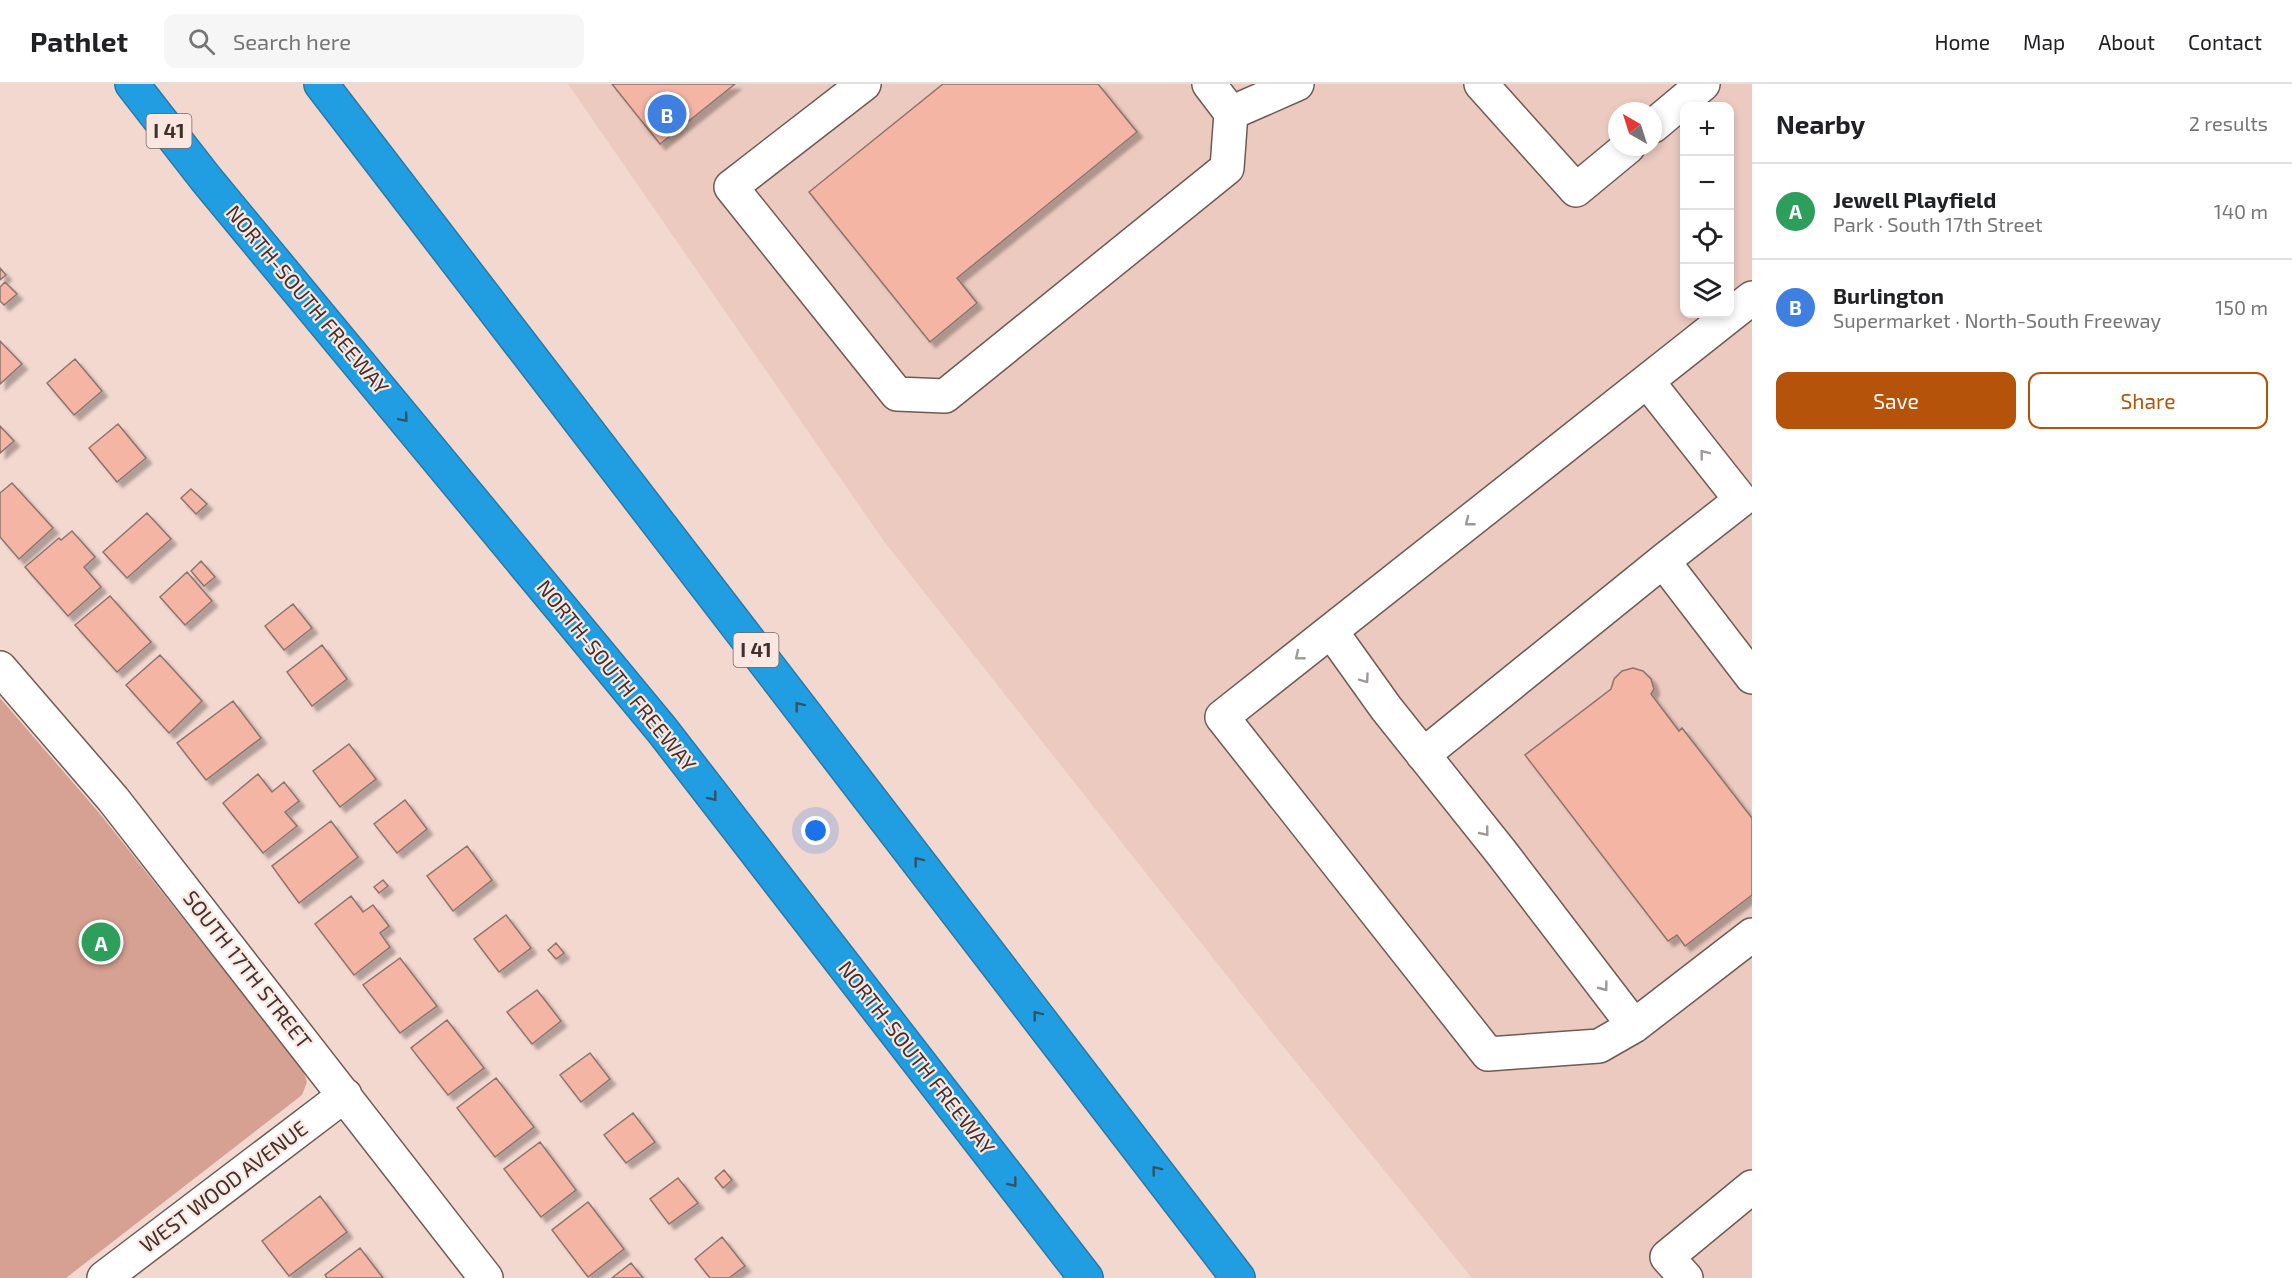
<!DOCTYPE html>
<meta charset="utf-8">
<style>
:root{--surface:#fff;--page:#f6f6f6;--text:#202124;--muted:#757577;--line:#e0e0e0;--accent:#b45309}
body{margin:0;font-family:"Exo 2",sans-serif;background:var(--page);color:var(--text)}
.controls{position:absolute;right:18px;top:18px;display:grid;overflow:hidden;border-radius:12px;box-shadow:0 3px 9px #0003}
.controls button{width:54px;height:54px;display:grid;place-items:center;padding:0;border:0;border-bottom:2px solid var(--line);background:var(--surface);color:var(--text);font:30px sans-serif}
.compass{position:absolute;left:1608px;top:18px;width:54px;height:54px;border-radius:50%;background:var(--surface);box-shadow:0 3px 9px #0003;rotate:321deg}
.you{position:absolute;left:816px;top:747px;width:21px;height:21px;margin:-15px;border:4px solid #fff;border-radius:50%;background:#1a73e8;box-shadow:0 0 0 9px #1a73e833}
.badge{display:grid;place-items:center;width:39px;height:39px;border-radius:50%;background:var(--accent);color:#fff;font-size:20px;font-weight:700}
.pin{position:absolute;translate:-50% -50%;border:3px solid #fff;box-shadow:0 2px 6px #0006}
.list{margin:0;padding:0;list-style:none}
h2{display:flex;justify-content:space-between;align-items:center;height:78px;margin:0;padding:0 24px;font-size:26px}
h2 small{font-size:20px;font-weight:400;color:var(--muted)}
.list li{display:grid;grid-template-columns:39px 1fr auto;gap:18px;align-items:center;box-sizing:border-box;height:96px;padding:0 24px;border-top:2px solid var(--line)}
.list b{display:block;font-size:22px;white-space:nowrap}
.list p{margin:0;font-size:20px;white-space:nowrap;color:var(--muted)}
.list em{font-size:20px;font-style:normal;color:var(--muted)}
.actions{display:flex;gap:12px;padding:18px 24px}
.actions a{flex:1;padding:14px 0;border:2px solid var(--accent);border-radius:12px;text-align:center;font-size:21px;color:var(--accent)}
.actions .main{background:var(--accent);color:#fff}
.icon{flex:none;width:33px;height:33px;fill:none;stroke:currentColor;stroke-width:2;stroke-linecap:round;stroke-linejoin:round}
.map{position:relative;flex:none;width:1752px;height:1194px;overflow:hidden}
header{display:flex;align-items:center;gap:36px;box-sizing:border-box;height:84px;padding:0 30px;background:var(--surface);border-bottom:2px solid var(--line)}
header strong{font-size:28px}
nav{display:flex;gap:33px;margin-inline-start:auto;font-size:21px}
.search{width:420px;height:54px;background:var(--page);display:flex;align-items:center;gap:15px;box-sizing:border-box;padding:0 21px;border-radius:12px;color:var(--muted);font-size:22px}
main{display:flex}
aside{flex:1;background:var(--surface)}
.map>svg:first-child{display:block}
.built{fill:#eccac0;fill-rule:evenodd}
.green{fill:#d6a192}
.building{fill:#f5b5a4;stroke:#8c746d;stroke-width:1.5;filter:url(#shadow)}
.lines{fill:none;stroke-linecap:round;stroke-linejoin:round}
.minor-casing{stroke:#705a53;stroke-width:36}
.highway-casing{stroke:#2b78a3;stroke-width:36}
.minor{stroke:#fff;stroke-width:33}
.highway{stroke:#219ee1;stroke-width:33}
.oneway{stroke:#355264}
.oneway2{stroke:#9e9897}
.labels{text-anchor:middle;stroke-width:4.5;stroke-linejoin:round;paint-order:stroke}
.shield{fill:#fce6e0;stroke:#766864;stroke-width:1.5}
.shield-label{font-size:20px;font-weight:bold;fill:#3d322f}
.street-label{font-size:21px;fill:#3d322f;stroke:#fce6e0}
</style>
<header>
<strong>Pathlet</strong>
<div class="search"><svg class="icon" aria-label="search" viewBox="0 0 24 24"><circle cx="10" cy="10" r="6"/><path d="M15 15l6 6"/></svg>Search here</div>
<nav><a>Home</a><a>Map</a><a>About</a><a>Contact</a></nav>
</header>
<main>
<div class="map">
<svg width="1752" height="1194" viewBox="0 0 1752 1194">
<defs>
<filter id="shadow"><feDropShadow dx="5.5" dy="5.5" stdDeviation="1.5" flood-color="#0004"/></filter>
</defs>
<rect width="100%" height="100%" fill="#f3d8d0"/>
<!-- built -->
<path class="built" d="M 568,0 L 1752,0 L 1752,1194 L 1472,1194 L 1269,945 L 883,456 ZM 1684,22 L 1730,22 L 1730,230 L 1684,230 ZM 1617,27 L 1653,27 L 1653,63 L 1617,63 Z"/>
<!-- green -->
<path class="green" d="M 0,614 L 101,731 L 303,986 L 307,998 L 302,1011 L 293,1018 L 66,1194 L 0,1194 Z"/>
<!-- building -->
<path class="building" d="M 612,0 L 735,0 L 660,60 Z
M 943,0 L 1098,0 L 1137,48 L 957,194 L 977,219 L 930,258 L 809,108 Z
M 0,184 L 6,191 L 0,196 Z
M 5,198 L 17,210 L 4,221 L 0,217 L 0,203 Z
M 0,257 L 22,280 L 0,300 Z
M 75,275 L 102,307 L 74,331 L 47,299 Z
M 118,340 L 146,374 L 117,398 L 89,364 Z
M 0,342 L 14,357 L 0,369 Z
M 12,399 L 53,444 L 19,475 L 0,453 L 0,409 Z
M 191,405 L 207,420 L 196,430 L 181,414 Z
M 147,429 L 171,455 L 127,494 L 103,468 Z
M 72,447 L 95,473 L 84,483 L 101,503 L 68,532 L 25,483 L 59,454 L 61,456 Z
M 201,477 L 215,493 L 204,502 L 191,487 Z
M 187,488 L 212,517 L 185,541 L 160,513 Z
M 110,512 L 151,558 L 117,588 L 75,541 Z
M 293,520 L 312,544 L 284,566 L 265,542 Z
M 322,561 L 347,595 L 312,622 L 287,588 Z
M 160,571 L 202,617 L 169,649 L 126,601 Z
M 1633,584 L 1643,587 L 1651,595 L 1654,605 L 1651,610 L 1679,647 L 1682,644 L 1752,734 L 1752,811 L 1685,862 L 1677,851 L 1668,857 L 1525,671 L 1611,605 L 1614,595 L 1622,587 Z
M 233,617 L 261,654 L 206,696 L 177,659 Z
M 349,660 L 376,695 L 340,723 L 313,687 Z
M 258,690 L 272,708 L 284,698 L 299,717 L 285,728 L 297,742 L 263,769 L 223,719 Z
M 405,716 L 427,745 L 397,769 L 374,740 Z
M 331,737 L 358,773 L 299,819 L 272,782 Z
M 467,762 L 492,796 L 453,827 L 427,792 Z
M 383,796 L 388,802 L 379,809 L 374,803 Z
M 351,812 L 363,828 L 373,821 L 389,842 L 380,849 L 390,863 L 354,891 L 315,840 Z
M 506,831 L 531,864 L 499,888 L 474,855 Z
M 556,859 L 564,869 L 556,875 L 548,866 Z
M 400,874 L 437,922 L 400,949 L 363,901 Z
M 537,906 L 561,937 L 532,960 L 507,928 Z
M 447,936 L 484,984 L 448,1011 L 411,964 Z
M 590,969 L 610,995 L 581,1018 L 560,991 Z
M 496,994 L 534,1043 L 495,1073 L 457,1024 Z
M 633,1029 L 655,1058 L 626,1079 L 604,1051 Z
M 540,1058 L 576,1106 L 541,1133 L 504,1085 Z
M 724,1086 L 732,1096 L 723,1104 L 715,1094 Z
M 678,1094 L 698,1119 L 669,1140 L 650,1115 Z
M 320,1112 L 347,1148 L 289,1192 L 262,1157 Z
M 588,1118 L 624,1165 L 588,1193 L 552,1146 Z
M 722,1153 L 745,1182 L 729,1194 L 710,1194 L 695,1175 Z
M 360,1164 L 383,1194 L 327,1194 L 325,1191 Z
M 631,1179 L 643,1194 L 612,1194 Z"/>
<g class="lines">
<!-- minor casing -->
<g class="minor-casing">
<path id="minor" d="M 864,0 L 731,103 L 897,310 L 945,312 L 1227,84 L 1231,29 L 1209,0
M 1481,0 L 1576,106 L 1628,63
M 1231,29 L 1297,0
M 1653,42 L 1703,0
M 1752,214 L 1222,633 L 1488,970 L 1599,962 L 1634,942 L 1752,851
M 1647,297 L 1741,416 L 1663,477 L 1752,593
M 1331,547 L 1386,624 L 1501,768 L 1634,942
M 0,584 L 113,715 L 486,1194
M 1423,671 L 1663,477
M 104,1194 L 345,1011
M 1686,1194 L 1667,1173 L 1752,1103"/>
</g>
<!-- highway casing -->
<g class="highway-casing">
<path id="highway" d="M 132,0 L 206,95 L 662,646 L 1086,1194
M 321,0 L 1238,1194"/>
</g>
<!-- minor -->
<use href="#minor" class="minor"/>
<!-- highway -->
<use href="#highway" class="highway"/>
</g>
<!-- one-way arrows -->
<defs><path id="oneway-chevron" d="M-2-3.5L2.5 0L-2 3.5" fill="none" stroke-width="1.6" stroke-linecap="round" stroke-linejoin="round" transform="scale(1.5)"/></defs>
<g class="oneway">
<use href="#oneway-chevron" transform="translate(404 334) rotate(50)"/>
<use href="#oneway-chevron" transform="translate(799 622) rotate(-128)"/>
<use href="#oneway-chevron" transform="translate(713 713) rotate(52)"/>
<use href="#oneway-chevron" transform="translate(918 777) rotate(-128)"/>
<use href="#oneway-chevron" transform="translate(1037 931) rotate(-128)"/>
<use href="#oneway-chevron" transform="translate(1156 1086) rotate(-128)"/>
<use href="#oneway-chevron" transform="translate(1013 1099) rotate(52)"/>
</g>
<g class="oneway2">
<use href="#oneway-chevron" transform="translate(1704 370) rotate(-128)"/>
<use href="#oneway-chevron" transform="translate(1469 438) rotate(142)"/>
<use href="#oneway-chevron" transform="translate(1299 572) rotate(141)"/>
<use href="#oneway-chevron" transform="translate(1365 595) rotate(54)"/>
<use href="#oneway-chevron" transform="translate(1485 748) rotate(51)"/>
<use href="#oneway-chevron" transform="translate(1604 903) rotate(53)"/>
</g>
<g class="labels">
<!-- shield labels -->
<g class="shield">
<rect x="146.5" y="30" width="45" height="34" rx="4.5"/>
<rect x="733.5" y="549" width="45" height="34" rx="4.5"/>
</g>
<g class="shield-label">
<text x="169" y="54">I 41</text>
<text x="756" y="573">I 41</text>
</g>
<!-- street labels -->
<g class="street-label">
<text transform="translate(307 216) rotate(50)" y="7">NORTH-SOUTH FREEWAY</text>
<text transform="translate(616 592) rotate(51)" y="7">NORTH-SOUTH FREEWAY</text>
<text transform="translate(247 886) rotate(52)" y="7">SOUTH 17TH STREET</text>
<text transform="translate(916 974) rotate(52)" y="7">NORTH-SOUTH FREEWAY</text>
<text transform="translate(224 1103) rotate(-37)" y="7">WEST WOOD AVENUE</text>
</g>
</g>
</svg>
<div class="controls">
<button>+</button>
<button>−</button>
<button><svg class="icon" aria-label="locate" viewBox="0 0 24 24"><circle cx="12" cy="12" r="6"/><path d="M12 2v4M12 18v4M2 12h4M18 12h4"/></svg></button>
<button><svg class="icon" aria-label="layers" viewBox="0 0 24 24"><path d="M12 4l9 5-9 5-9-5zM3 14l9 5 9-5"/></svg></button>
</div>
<svg class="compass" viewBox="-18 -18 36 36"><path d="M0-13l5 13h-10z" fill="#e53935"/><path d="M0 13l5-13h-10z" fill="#757577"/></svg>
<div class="you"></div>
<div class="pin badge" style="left:101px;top:858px;background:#2e9e5b">A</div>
<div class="pin badge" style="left:667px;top:30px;background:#3f7fe0">B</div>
</div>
<aside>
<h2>Nearby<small>2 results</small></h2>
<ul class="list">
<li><span class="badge" style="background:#2e9e5b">A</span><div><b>Jewell Playfield</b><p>Park · South 17th Street</p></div><em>140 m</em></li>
<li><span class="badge" style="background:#3f7fe0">B</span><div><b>Burlington</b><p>Supermarket · North-South Freeway</p></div><em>150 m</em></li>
</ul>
<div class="actions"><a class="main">Save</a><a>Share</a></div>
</aside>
</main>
